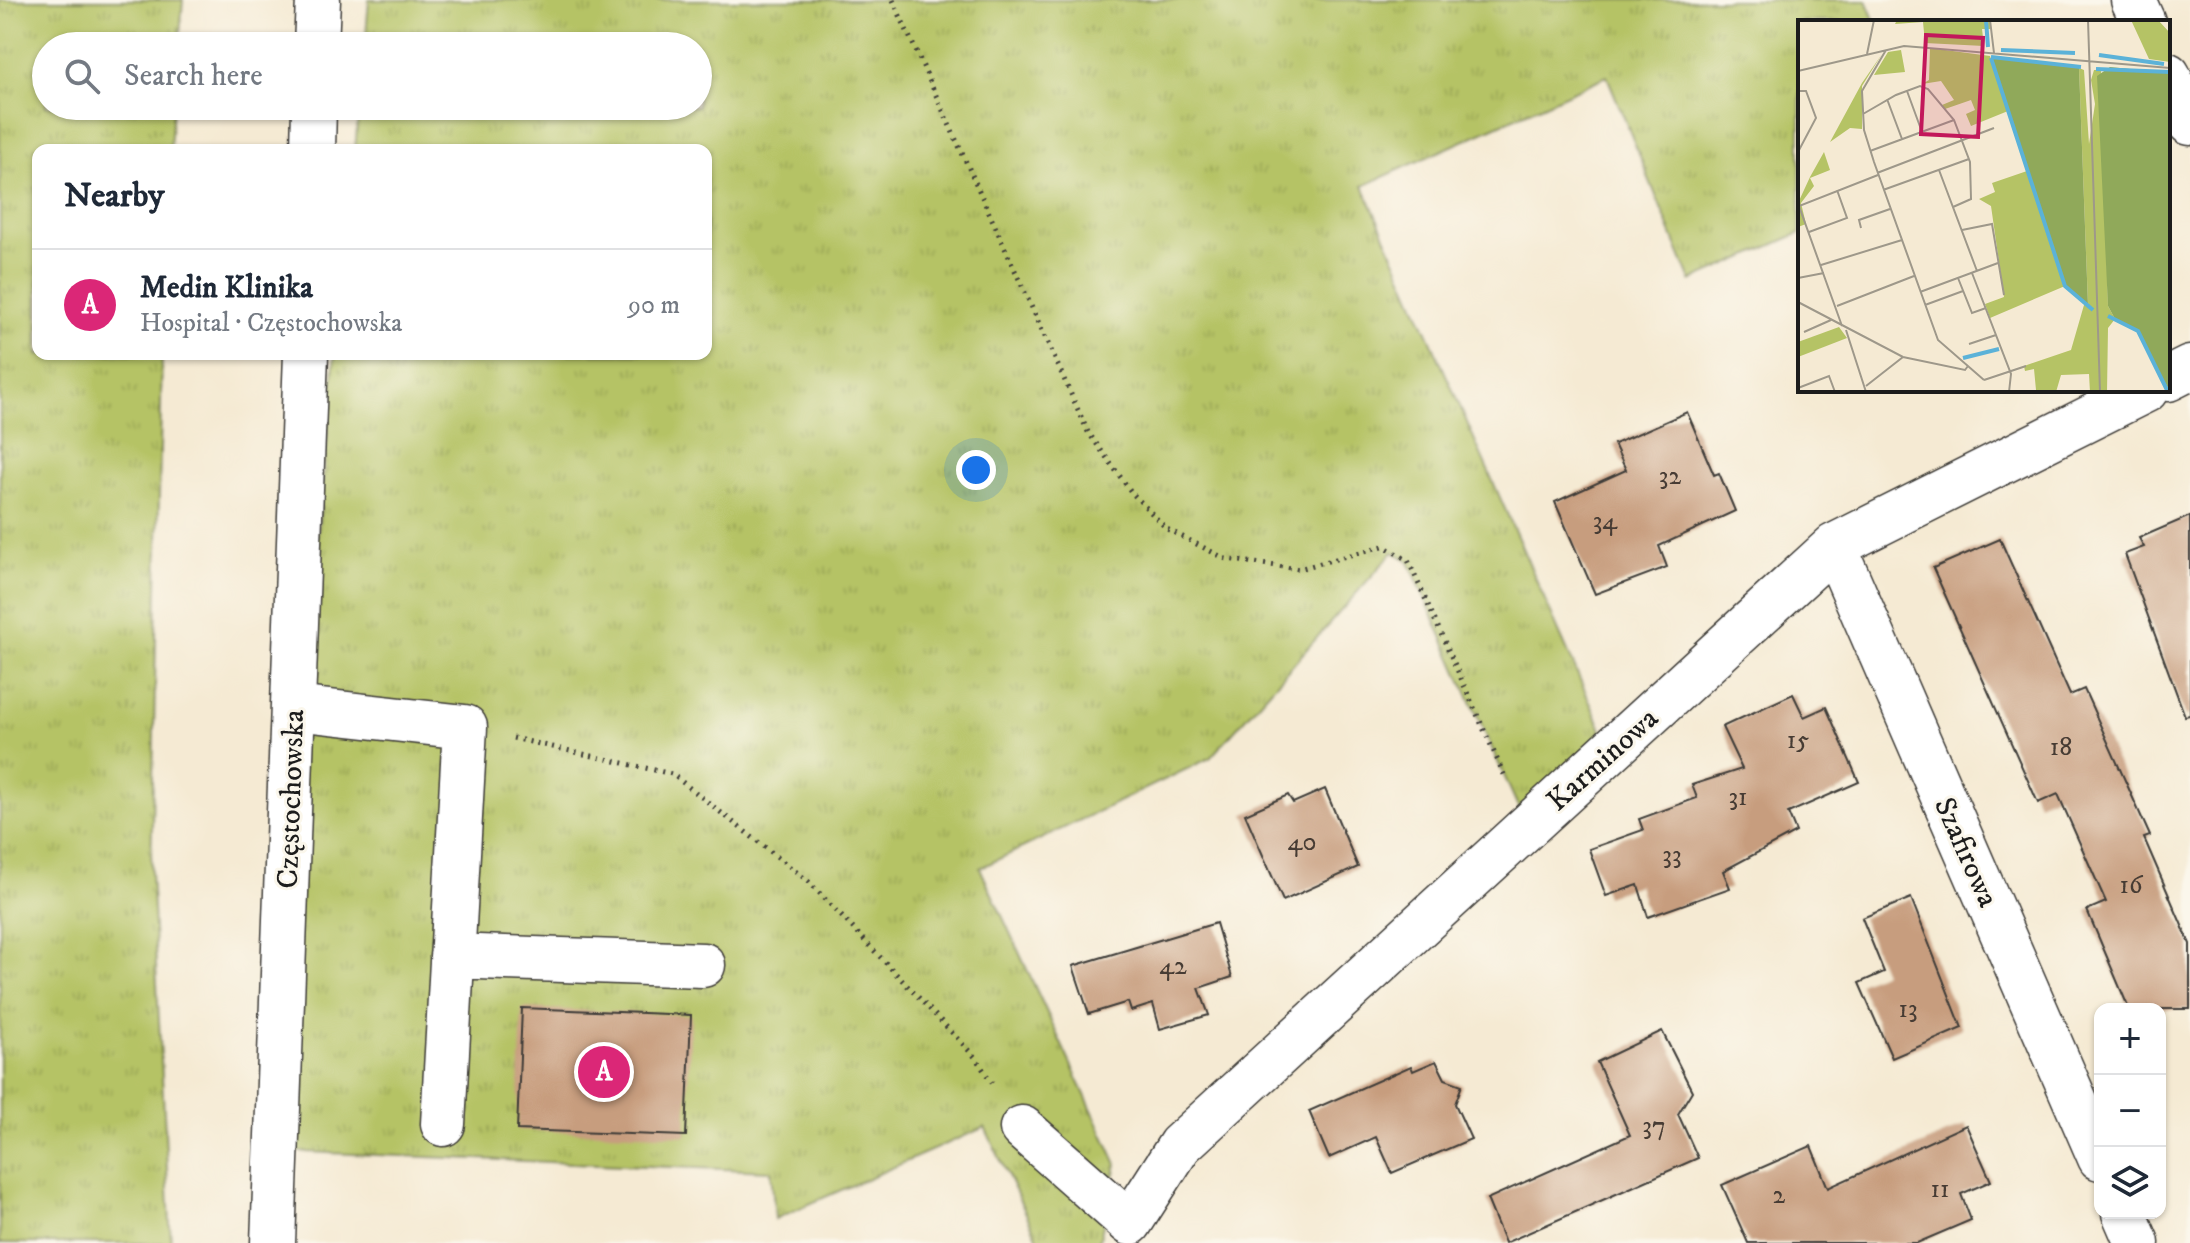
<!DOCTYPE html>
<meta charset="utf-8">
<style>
:root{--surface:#fff;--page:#f6f6f7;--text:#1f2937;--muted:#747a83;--line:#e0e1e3;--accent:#db2777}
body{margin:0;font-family:"IM FELL DW Pica",serif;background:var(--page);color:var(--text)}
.controls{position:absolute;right:24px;bottom:24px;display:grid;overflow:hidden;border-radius:16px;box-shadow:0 2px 6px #0004}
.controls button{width:72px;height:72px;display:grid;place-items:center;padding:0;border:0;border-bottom:2px solid var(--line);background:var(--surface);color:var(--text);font:40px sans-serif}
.you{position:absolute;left:976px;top:470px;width:28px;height:28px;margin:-20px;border:6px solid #fff;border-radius:50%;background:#1a73e8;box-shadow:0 0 0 12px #1a73e833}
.badge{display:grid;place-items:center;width:52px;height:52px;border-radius:50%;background:var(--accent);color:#fff;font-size:26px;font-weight:700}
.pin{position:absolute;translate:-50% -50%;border:4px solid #fff;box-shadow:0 2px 8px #0006}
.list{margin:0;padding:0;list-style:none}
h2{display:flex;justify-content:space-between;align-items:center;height:104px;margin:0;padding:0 32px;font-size:34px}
h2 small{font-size:26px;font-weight:400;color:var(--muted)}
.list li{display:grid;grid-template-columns:52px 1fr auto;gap:24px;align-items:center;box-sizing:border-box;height:112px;padding:0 32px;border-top:2px solid var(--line)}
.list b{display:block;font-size:30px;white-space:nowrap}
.list p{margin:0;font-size:26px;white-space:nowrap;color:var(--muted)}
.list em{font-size:26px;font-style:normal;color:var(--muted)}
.icon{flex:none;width:44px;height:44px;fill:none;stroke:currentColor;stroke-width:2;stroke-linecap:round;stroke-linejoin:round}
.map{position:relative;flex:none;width:2190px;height:1243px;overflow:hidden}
.search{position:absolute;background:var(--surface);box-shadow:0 2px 6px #0004;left:32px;top:32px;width:680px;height:88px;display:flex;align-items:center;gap:20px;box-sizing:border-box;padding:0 28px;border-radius:44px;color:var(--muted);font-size:30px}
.panel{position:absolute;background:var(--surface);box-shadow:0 2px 6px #0004;left:32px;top:144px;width:680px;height:216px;border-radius:16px}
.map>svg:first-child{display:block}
.grass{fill:url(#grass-tufts);stroke:#687040;stroke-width:2}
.building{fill:#c79d7e}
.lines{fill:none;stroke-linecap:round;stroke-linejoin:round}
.minor-casing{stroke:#3d3b37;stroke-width:47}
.major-casing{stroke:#3d3b37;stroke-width:47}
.path{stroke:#3d3b37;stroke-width:5;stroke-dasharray:2 6;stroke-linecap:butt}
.minor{stroke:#fff;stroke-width:44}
.major{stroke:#fff;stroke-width:44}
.labels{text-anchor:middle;stroke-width:6;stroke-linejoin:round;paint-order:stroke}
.number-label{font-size:26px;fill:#473c34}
.street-label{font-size:30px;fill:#1c1c1c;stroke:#fbf7ec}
.inset-river{fill:none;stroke:#5bb2d8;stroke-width:4}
.inset-road{fill:none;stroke:#9e988a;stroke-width:2}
.view{fill:#c2185b;fill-opacity:0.15;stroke:#c2185b;stroke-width:4}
.inset-edge{fill:none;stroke:#1c1c1c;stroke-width:4}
</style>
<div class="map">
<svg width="2190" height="1243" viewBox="0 0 2190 1243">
<defs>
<pattern id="grass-tufts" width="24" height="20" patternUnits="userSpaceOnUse" patternTransform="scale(2)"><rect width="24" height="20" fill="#b5c365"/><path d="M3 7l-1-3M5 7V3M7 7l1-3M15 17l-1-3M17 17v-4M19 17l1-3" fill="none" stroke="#9ba757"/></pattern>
</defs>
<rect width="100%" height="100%" fill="#fbf7ec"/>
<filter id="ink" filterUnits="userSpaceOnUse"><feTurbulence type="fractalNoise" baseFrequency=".0125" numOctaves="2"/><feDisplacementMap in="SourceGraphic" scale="16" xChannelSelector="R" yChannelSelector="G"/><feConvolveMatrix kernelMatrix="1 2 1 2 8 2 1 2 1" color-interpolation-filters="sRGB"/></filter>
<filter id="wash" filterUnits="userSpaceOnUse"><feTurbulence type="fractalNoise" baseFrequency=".006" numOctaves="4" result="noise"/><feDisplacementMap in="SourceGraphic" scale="32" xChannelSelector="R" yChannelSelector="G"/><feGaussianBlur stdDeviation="1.8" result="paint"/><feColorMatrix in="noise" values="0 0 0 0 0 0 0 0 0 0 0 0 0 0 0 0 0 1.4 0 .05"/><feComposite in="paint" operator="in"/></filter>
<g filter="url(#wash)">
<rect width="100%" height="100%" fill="#f5ead3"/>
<!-- grass -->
<path class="grass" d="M 0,0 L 183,0 L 179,46 L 46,46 L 46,106 L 173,106 L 170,150 L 38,150 L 38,354 L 162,354 L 151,872 L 171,1243 L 0,1243 Z
M 369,0 L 1866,0 L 1875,22 L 1800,22 L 1800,233 L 1691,281 L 1607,76 L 1363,186 L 1611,750 L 1527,827 L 1408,560 L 1393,552 L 1210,758 L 980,868 L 1117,1164 L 1099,1243 L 1040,1243 L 985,1127 L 775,1219 L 771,1171 L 278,1151 L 287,858 L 335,354 L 706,354 L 706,150 L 355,150 L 359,106 L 698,106 L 698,46 L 365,46 Z"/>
<g id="blocks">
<!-- building -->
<path class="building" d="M 1687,412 L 1714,475 L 1719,473 L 1735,511 L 1659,546 L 1667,567 L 1595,594 L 1555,502 L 1626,470 L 1614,444 Z
M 2190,516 L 2190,715 L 2185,716 L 2125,554 L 2144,547 L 2139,538 Z
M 2000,539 L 2070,695 L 2084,689 L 2150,836 L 2144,838 L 2190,944 L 2190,1009 L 2129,1009 L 2087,910 L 2106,902 L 2058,794 L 2038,803 L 1933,568 Z
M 1793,694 L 1804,717 L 1826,707 L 1859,782 L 1788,813 L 1796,832 L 1723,871 L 1730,888 L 1648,917 L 1638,885 L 1606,896 L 1589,849 L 1643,830 L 1639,819 L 1697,798 L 1692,785 L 1742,769 L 1722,727 Z
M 1325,789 L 1358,867 L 1283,901 L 1245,814 L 1288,795 L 1293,803 Z
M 1911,898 L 1962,1028 L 1892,1058 L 1859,983 L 1884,972 L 1862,918 Z
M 1216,923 L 1232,977 L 1199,988 L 1209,1015 L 1160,1029 L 1153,1004 L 1131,1011 L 1128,1002 L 1089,1014 L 1073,966 Z
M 522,1008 L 691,1015 L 686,1136 L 517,1130 Z
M 1662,1031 L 1692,1091 L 1678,1114 L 1698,1158 L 1505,1243 L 1487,1199 L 1630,1135 L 1597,1062 Z
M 1436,1061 L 1445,1079 L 1462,1085 L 1455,1104 L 1471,1139 L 1392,1173 L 1376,1137 L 1329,1158 L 1309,1111 L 1411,1066 L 1413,1071 Z
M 1966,1125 L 1991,1181 L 1961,1194 L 1971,1220 L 1917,1243 L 1748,1243 L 1722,1185 L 1811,1146 L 1828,1188 Z"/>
</g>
</g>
<g filter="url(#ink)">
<use href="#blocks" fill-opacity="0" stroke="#3d3b37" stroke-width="2"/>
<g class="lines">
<!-- minor casing -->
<g class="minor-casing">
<path id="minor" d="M 2133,0 L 2143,22
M 2168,75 L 2190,123
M 2168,379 L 2190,368
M 1834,546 L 2100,1158
M 294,708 L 465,727 L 443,1124
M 452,956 L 703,965
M 1022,1128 L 1130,1223
M 2124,1213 L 2137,1243
M 1130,1223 L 1180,1145 L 1834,546 L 2146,390"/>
</g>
<!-- major casing -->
<g class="major-casing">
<path id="major" d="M 316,46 L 318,0
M 313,150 L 314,106
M 273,1243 L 306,354"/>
</g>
<!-- path -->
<path class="path" d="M 893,0 L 1088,432 L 1132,493 L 1167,529 L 1226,559 L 1299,569 L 1383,546 L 1408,560 L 1506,779
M 513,738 L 672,774 L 808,881 L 975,1057 L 994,1086"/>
<!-- minor -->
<use href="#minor" class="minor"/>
<!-- major -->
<use href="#major" class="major"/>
</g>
</g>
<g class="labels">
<!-- number labels -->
<g class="number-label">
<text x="1670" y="484">32</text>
<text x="1605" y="529">34</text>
<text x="1798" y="748">15</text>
<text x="2061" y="755">18</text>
<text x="1738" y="805">31</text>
<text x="1302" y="850">40</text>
<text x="1672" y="863">33</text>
<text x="2131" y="893">16</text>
<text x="1173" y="974">42</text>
<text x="1908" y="1017">13</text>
<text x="1654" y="1134">37</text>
<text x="1940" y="1197">11</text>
<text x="1779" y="1203">2</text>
</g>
<!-- street labels -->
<g class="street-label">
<text transform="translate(1602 759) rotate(-42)" y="10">Karminowa</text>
<text transform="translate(290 799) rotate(-88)" y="10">Częstochowska</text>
<text transform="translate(1967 852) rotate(66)" y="10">Szafirowa</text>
</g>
</g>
<!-- overview -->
<g transform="translate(1798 20)">
<rect width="372" height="372" fill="#f5ead3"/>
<path d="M 99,0 L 192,0 L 192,9 L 184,9 L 186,26 L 127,23 L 125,2 L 97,4 ZM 333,0 L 360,0 L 372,13 L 372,42 L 351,39 ZM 132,28 L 192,36 L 210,91 L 173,106 L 168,94 L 177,90 L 173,80 L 147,89 L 144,85 L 156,80 L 143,61 L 124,64 L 131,60 ZM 103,30 L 107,52 L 76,55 L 90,32 ZM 84,34 L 64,66 L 64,109 L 52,108 L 32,122 L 64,63 ZM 281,48 L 286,50 L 291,124 L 297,84 L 293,60 L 296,50 L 303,50 L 310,286 L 317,299 L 310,308 L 309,372 L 292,372 L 291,354 L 263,355 L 258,372 L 238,370 L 236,349 L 227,351 L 226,346 L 273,330 L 286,285 L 290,285 ZM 26,132 L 32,150 L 12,158 L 16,166 L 3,183 L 8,204 L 0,207 L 0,183 L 12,157 ZM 229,151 L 267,266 L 192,298 L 187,284 L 206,277 L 193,186 L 181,179 L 197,172 L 194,163 Z" fill="#b5c365"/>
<path d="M 193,38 L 281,48 L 290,285 L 267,266 ZM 312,47 L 372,53 L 372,372 L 340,311 L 317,299 L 310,286 L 299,56 Z" fill="#90a95a"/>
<path d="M 41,307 L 49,318 L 0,337 L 0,322 Z" fill="#b5c365"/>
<path class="inset-river" d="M 188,0 L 190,27M 203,30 L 277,33M 301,35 L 366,44M 193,37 L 283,47M 193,38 L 267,266 L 295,290M 298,49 L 372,52M 310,296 L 340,311 L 370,372M 165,338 L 201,329"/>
<path class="inset-road" d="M 192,0 L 196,33M 290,0 L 302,372M 88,30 L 64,71 L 66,110 L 76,142 L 140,320 L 186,360M 69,34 L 76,0M 0,51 L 106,26 L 372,48M 0,71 L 8,71 L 18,98 L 0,132M 109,71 L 124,112M 89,79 L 104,119M 65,94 L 98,75 L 122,66 L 130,69 L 156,100 L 172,142 L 173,179 L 155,187M 72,131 L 156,100M 141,150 L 179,251M 79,153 L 196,108M 85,170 L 171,139M 63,208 L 61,200 L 92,189M 164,210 L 194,204 L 206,275M 11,212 L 49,198 L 39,170M 23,245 L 104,220M 174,253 L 213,354 L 211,372M 0,258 L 26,253M 160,258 L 174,293 L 188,288M 122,272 L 200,243M 0,282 L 105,337 L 167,350 L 170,346M 127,285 L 165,271M 39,286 L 116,256M 44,306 L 1,186 L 80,155M 48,310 L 68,372M 6,312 L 33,300M 171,324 L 198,315M 186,360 L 228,346M 68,366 L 105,337M 0,368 L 31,356 L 37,372"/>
<path class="view" d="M 128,15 L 185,18 L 180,117 L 123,114 Z"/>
<rect width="372" height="372" class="inset-edge"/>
</g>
</svg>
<div class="controls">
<button>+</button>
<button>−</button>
<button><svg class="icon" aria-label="layers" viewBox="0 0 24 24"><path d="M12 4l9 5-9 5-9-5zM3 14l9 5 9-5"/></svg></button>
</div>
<div class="you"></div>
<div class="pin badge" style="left:604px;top:1072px">A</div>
<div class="search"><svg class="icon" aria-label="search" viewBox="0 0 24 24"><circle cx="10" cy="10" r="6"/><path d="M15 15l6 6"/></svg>Search here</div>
<section class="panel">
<h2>Nearby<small></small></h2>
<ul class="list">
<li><span class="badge">A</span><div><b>Medin Klinika</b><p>Hospital · Częstochowska</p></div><em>90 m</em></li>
</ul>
</section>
</div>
